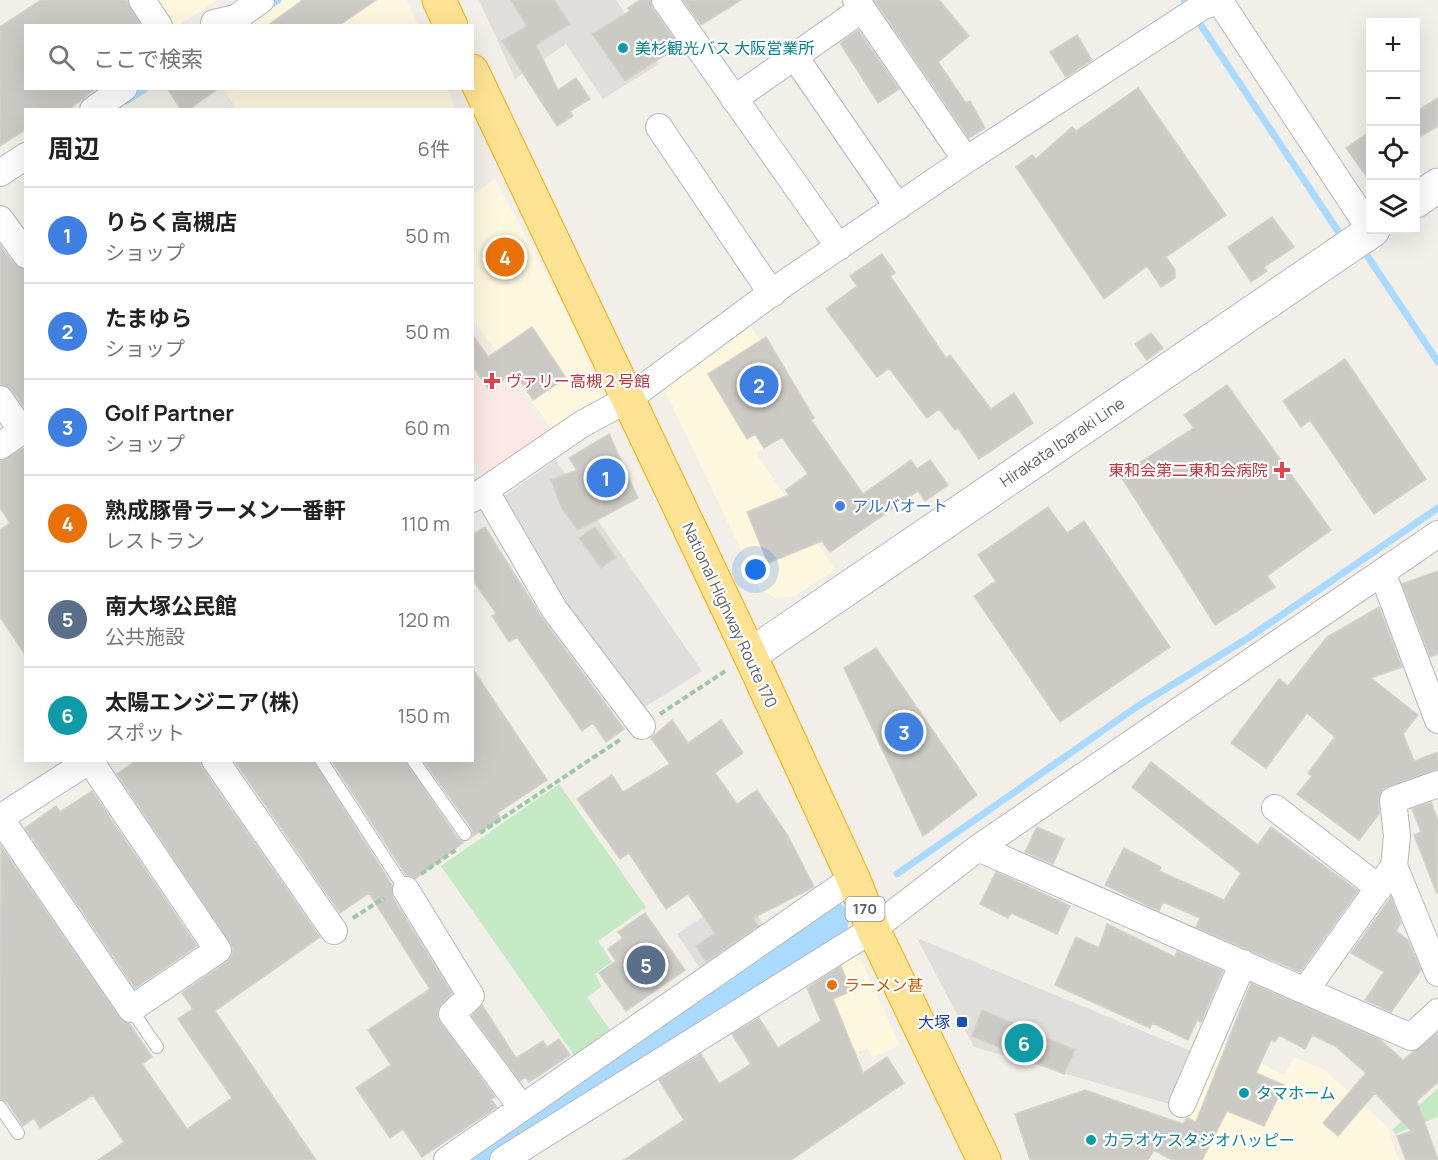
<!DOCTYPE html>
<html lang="ja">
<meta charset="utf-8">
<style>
:root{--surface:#fff;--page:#f2f2f2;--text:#222;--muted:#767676;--line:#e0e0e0;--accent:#ea580c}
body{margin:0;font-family:Manrope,"Noto Sans JP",sans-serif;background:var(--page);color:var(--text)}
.controls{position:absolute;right:18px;top:18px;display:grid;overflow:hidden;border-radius:0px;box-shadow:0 6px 24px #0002}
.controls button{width:54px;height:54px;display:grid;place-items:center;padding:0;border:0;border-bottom:2px solid var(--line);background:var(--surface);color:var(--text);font:30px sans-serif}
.you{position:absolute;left:756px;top:570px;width:21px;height:21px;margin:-15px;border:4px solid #fff;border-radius:50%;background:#1a73e8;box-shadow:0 0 0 9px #1a73e833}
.badge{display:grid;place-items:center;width:39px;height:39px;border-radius:50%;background:var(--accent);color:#fff;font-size:20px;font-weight:700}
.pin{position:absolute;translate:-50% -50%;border:3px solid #fff;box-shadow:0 2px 6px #0006}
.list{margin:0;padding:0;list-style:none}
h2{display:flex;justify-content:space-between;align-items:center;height:78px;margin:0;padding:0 24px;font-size:26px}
h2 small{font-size:20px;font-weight:400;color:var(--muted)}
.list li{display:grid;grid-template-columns:39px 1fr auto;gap:18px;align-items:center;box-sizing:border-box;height:96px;padding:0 24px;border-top:2px solid var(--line)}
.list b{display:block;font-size:22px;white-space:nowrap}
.list p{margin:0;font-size:20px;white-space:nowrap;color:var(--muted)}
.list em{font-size:20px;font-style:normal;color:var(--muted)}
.icon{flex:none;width:33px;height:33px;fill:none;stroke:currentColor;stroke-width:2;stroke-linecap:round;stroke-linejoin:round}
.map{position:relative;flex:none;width:1438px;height:1160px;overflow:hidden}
.search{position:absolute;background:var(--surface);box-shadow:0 6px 24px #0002;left:24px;top:24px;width:450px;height:66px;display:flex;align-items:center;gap:15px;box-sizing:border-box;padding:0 21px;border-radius:0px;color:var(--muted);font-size:22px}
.panel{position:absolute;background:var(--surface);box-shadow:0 6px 24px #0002;left:24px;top:108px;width:450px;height:654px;border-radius:0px}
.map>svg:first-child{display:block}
.commercial{fill:#fef7e0}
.industrial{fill:#e0deda}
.medical{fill:#fce8e6}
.green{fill:#c5e8c5}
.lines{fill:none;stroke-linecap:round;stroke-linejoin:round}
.stream{stroke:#aadaff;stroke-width:7}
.river{stroke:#aadaff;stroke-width:42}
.building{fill:#cccac5;stroke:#d6d1c6;stroke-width:1.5}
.lane-casing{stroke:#b5b8bc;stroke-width:14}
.street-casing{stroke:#b5b8bc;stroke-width:28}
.secondary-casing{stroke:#b6babf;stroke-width:35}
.highway-casing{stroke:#f9ab00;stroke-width:35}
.path{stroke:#9cc7a9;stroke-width:4;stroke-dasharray:6 3;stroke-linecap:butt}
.lane{stroke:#fff;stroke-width:12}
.street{stroke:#fff;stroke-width:26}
.secondary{stroke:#fff;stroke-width:33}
.highway{stroke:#fde293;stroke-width:33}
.culture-dot{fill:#0f9aa8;stroke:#fff;stroke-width:2}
.health-dot{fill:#e0444e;stroke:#fff;stroke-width:2}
.shop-dot{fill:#3f7fe0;stroke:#fff;stroke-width:2}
.food-dot{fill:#e8710a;stroke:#fff;stroke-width:2}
.transit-dot{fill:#1a4fb4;stroke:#fff;stroke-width:2}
.labels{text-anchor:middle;stroke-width:4.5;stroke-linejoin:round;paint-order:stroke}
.shield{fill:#fff;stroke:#8f9295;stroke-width:1.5}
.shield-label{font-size:15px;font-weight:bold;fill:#5f6368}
.culture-label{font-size:16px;fill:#0d838f;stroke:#fff;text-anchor:start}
.health-label{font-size:16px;fill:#be3a42;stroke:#fff;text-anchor:start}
.street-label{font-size:16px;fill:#5f6368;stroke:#fff}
.shop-label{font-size:16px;fill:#366cbe;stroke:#fff;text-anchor:start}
.food-label{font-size:16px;fill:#c56008;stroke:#fff;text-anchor:start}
.transit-label{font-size:16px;fill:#164399;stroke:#fff;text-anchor:end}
</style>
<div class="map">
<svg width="1438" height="1160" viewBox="0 0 1438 1160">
<rect width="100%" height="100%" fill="#f1efe8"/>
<!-- commercial -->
<path class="commercial" d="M 147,0 L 217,0 L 178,26 L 164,25 Z
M 278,0 L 406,0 L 418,25 L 240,26 Z
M 223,89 L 447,89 L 456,109 L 237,109 Z
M 495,179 L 575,328 L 603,401 L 554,432 L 473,320 L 472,195 Z
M 751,327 L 813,415 L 756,453 L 835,570 L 795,596 L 776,598 L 760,590 L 663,386 Z
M 854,946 L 900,1045 L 872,1058 L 868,1048 L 857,1052 L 855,1047 L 836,1053 L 801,977 Z
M 1220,1043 L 1284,1075 L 1294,1057 L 1323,1069 L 1387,1126 L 1399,1160 L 1168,1160 L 1200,1096 Z"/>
<!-- industrial -->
<path class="industrial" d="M 479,0 L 616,0 L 659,64 L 603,99 L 566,44 L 515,79 Z
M 556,460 L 702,671 L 645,707 L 562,599 L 503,497 Z
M 741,891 L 769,932 L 706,977 L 677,934 Z
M 917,938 L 1191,1051 L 1169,1104 L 974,1047 Z"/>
<!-- medical -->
<path class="medical" d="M 472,326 L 550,435 L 485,478 L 473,459 Z"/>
<!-- green -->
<path class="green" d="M 559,784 L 646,907 L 598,941 L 612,962 L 595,974 L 602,986 L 587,997 L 610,1030 L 574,1055 L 441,866 Z
M 1438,1088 L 1438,1117 L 1395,1134 L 1393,1129 Z"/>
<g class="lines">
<!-- stream -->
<path class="stream" d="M 1184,0 L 1338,231
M 267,7 L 278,0
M 126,101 L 146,88
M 1368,257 L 1438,362
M 897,874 L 1138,706 L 1248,638 L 1438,508"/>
<!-- river -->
<path class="river" d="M 474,1160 L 828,920"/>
</g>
<!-- building -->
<path class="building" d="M 41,0 L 127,0 L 141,26 L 26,26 L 26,88 L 97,88 L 68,110 L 26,110 L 26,129 L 0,146 L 0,27 Z
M 303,0 L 376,0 L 338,26 L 267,26 Z
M 511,0 L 554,0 L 570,24 L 536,45 L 558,90 L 576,78 L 590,99 L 570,111 L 573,116 L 557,126 L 502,41 L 527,26 Z
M 640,0 L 650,0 L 653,9 L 679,46 L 625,81 L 592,34 L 630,11 L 628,8 Z
M 683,0 L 741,0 L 701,25 Z
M 874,0 L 939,0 L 969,36 L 938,62 L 966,103 L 970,101 L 985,128 L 969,138 Z
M 858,30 L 899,89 L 878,103 L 840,43 Z
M 1077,35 L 1092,60 L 1066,77 L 1050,52 Z
M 167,88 L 219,88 L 188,110 L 181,110 Z
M 1138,88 L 1226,215 L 1166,257 L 1175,270 L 1175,278 L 1161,287 L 1147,266 L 1104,299 L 1016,167 L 1032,155 L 1036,159 L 1072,127 L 1076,131 Z
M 1438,98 L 1438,126 L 1416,139 L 1416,112 Z
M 1371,131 L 1371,183 L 1346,148 Z
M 1272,217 L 1294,247 L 1264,267 L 1267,271 L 1251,282 L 1228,247 Z
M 0,245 L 14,264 L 26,270 L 26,410 L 12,390 L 0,384 Z
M 882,254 L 895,273 L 890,276 L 946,358 L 950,355 L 991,409 L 1014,393 L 1033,423 L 979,459 L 958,428 L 955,430 L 939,409 L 927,418 L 889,368 L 877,377 L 826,309 L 857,286 L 850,276 Z
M 532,327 L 566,378 L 533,400 L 514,372 L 489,390 L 472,365 L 472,334 L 488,357 Z
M 1151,333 L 1163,348 L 1147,360 L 1135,344 Z
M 766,337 L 814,418 L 811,420 L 863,494 L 911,460 L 917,469 L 930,460 L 948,485 L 925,501 L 918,491 L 830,552 L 822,541 L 768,563 L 747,512 L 789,495 L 786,490 L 808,474 L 782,437 L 764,448 L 755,434 L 747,439 L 708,374 Z
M 1345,359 L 1426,479 L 1374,514 L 1310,420 L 1301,427 L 1283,401 Z
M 1227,385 L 1331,530 L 1267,576 L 1275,587 L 1215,625 L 1120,475 L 1194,428 L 1184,415 Z
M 609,434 L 638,498 L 578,530 L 562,509 L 551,480 L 577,470 L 569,458 Z
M 26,447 L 26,656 L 0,617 L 0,530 L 10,523 L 0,508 L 0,461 Z
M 1048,507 L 1067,533 L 1084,521 L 1170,647 L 1060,722 L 974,596 L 996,581 L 978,555 Z
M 485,527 L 542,618 L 624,729 L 606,742 L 593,723 L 582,731 L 517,637 L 509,642 L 492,616 L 496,613 L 472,579 L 472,535 Z
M 595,527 L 616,557 L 601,568 L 579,538 Z
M 1438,571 L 1438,654 L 1430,657 L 1402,584 Z
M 1379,607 L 1402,667 L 1371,678 L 1418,715 L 1403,734 L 1414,761 L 1438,752 L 1438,769 L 1383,789 L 1379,796 L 1379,814 L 1359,840 L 1297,794 L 1312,776 L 1308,773 L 1335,737 L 1307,713 L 1266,768 L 1231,743 L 1279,679 L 1288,686 L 1327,637 Z
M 876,648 L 977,795 L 923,836 L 844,668 Z
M 472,668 L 547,780 L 497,813 L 501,819 L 473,836 L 472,829 L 423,760 L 472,760 Z
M 672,720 L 688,743 L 721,720 L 743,753 L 715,773 L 737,804 L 757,790 L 788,836 L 814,887 L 753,918 L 758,926 L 706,962 L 696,946 L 715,933 L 688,894 L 666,909 L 629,853 L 620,859 L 577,799 L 612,775 L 623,792 L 670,764 L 651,738 Z
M 137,760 L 200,760 L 203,769 L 320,937 L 215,1011 L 316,1160 L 98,1160 L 124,1142 L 93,1095 L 40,1128 L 34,1118 L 23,1126 L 7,1102 L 0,1099 L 1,846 L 119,1017 L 129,1023 L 152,1057 L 142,1064 L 187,1129 L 232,1098 L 178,1019 L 193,1009 L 182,993 L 226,962 L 232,956 L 233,948 L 117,774 Z
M 234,760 L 313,760 L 392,885 L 393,898 L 452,993 L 438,1009 L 437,1017 L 495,1097 L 491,1099 L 497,1107 L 422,1157 L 403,1129 L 390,1138 L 356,1088 L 391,1065 L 368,1030 L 430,989 L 369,893 L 340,913 Z
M 331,760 L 405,760 L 458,839 L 464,842 L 415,879 L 406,875 Z
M 1151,762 L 1258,845 L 1271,827 L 1358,891 L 1300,972 L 1196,927 L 1200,918 L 1163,902 L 1159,911 L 1105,885 L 1124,848 L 1161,867 L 1159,871 L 1224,900 L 1241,873 L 1132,787 Z
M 92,791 L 197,946 L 135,988 L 25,828 L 56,806 L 60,812 Z
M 1431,802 L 1438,821 L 1437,894 L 1414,835 L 1421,832 L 1412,809 Z
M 1037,827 L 1064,839 L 1053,864 L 1025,852 Z
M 996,872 L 1070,906 L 1057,934 L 1011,913 L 1008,918 L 980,904 Z
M 1391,897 L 1401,923 L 1396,931 L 1408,940 L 1421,970 L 1391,1012 L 1365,1000 L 1384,972 L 1351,953 Z
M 645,913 L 685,970 L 626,1011 L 599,973 L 616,961 L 608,949 L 623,938 L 618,932 Z
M 1107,924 L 1175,957 L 1177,951 L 1223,971 L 1201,1022 L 1197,1020 L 1188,1040 L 1152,1023 L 1150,1028 L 1055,985 L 1076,937 L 1099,948 Z
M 841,966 L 851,991 L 833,999 L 863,1073 L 887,1057 L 904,1083 L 791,1160 L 624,1160 L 684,1120 L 659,1080 L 701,1054 L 719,1084 L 751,1064 L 732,1034 L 759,1018 L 778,1048 L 821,1021 L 807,988 Z
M 1251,983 L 1379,1039 L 1403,1060 L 1438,1032 L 1438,1082 L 1417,1101 L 1438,1160 L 1406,1160 L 1397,1136 L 1411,1131 L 1375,1093 L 1338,1136 L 1323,1123 L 1366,1073 L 1335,1046 L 1312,1035 L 1305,1049 L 1279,1035 L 1275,1042 L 1271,1040 L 1256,1073 L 1284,1085 L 1264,1126 L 1227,1111 L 1202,1160 L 1172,1160 L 1154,1150 L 1148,1160 L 1030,1160 L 1015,1114 L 1085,1090 L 1183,1124 L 1187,1118 L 1196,1122 Z
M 482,1005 L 516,1058 L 543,1041 L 547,1047 L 559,1039 L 570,1055 L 529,1082 L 525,1077 L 520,1081 L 472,1016 Z
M 982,1010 L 1075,1050 L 1064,1074 L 972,1036 Z"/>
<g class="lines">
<!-- lane casing -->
<g class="lane-casing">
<path id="lane" d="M 321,760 L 403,886
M 413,760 L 465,834
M 131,1009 L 157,1047
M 0,1107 L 18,1133"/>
</g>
<!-- street casing -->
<g class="street-casing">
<path id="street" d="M 142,0 L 159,26
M 665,0 L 839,247
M 856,0 L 966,160
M 1219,0 L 1370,229
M 214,23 L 236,18 L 261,0
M 795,57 L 898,207
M 734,99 L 862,9
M 93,110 L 124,88
M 659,127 L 772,294
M 0,173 L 26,156
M 0,219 L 26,255
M 0,399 L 22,431
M 0,446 L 26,428
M 485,490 L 554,609 L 642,726
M 472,499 L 582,424 L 628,399 L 785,283 L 966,160 L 1203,6 L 1222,0
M 1382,572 L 1438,720
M 215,760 L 334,931
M 1438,784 L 1393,800 L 1397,836 L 1394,866 L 1438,973
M 1275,808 L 1379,888
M 0,818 L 131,1009 L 218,950 L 90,761
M 0,818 L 90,760
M 978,848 L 1411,1037 L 1438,1012
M 406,890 L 471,996 L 452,1014 L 522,1108
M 1305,991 L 1394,866
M 1182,1104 L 1243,963
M 447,1160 L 853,878
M 503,1160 L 873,929 L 978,848 L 1438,534"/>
</g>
<!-- secondary casing -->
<g class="secondary-casing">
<path id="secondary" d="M 1416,201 L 1438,185
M 750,655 L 1373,230"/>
</g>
<!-- highway casing -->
<g class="highway-casing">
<path id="highway" d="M 439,0 L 451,26
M 472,71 L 750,655 L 853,878 L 873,929 L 984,1160"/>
</g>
<!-- path -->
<path class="path" d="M 660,714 L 727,670
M 480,833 L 621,739
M 421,874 L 457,849
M 353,918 L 384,898"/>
<!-- lane -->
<use href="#lane" class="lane"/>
<!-- street -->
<use href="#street" class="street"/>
<!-- secondary -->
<use href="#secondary" class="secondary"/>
<!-- highway -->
<use href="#highway" class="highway"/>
</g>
<!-- markers -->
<g class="culture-dot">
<circle cx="623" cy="48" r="6"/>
<circle cx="1244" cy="1093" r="6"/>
<circle cx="1091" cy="1140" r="6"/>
</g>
<g class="health-dot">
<path d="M489 372h6v6h6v6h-6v6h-6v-6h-6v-6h6z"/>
<path d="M1279 461h6v6h6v6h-6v6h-6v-6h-6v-6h6z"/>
</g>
<circle class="shop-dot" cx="840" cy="506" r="6"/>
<circle class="food-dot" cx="832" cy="985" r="6"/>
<rect class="transit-dot" x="956" y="1016" width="12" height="12" rx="3"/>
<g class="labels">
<!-- shield labels -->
<rect class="shield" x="845.5" y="897" width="39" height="24" rx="4.5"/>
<g class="shield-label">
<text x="865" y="914">170</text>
</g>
<!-- culture labels -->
<g class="culture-label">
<text x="635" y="54">美杉観光バス 大阪営業所</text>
<text x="1256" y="1099">タマホーム</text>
<text x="1103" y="1146">カラオケスタジオハッピー</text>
</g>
<!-- health labels -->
<g class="health-label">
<text x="506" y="387">ヴァリー高槻２号館</text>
<text x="1268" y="476" text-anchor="end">東和会第二東和会病院</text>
</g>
<!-- street labels -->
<g class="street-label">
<text transform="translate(1062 442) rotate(-34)" y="6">Hirakata Ibaraki Line</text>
<text transform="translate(730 615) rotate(65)" y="6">National Highway Route 170</text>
</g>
<!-- shop labels -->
<g class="shop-label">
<text x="852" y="512">アルバオート</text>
</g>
<!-- food labels -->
<g class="food-label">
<text x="844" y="991">ラーメン甚</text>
</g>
<!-- transit labels -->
<g class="transit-label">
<text x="950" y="1028">大塚</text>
</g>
</g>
</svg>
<div class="controls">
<button>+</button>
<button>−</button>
<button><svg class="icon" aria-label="locate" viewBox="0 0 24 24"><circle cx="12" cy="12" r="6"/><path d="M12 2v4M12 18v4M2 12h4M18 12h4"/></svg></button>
<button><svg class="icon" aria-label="layers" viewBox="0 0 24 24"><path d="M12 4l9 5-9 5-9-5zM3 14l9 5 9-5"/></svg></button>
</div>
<div class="you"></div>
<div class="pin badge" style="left:606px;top:478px;background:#3f7fe0">1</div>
<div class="pin badge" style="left:759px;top:385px;background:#3f7fe0">2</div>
<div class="pin badge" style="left:904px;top:732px;background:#3f7fe0">3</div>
<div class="pin badge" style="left:505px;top:257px;background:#e8710a">4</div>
<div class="pin badge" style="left:646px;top:965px;background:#5c6f8a">5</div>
<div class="pin badge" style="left:1024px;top:1043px;background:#0f9aa8">6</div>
<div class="search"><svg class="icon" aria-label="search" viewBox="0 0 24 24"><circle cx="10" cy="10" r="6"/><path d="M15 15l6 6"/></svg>ここで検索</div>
<section class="panel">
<h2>周辺<small>6件</small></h2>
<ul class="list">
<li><span class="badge" style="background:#3f7fe0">1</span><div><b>りらく高槻店</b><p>ショップ</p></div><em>50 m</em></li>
<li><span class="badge" style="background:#3f7fe0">2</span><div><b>たまゆら</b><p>ショップ</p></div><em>50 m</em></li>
<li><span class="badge" style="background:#3f7fe0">3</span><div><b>Golf Partner</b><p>ショップ</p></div><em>60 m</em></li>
<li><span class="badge" style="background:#e8710a">4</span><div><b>熟成豚骨ラーメン一番軒</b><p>レストラン</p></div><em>110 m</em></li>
<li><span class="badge" style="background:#5c6f8a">5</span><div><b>南大塚公民館</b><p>公共施設</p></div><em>120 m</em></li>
<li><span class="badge" style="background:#0f9aa8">6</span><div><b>太陽エンジニア(株)</b><p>スポット</p></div><em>150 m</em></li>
</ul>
</section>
</div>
